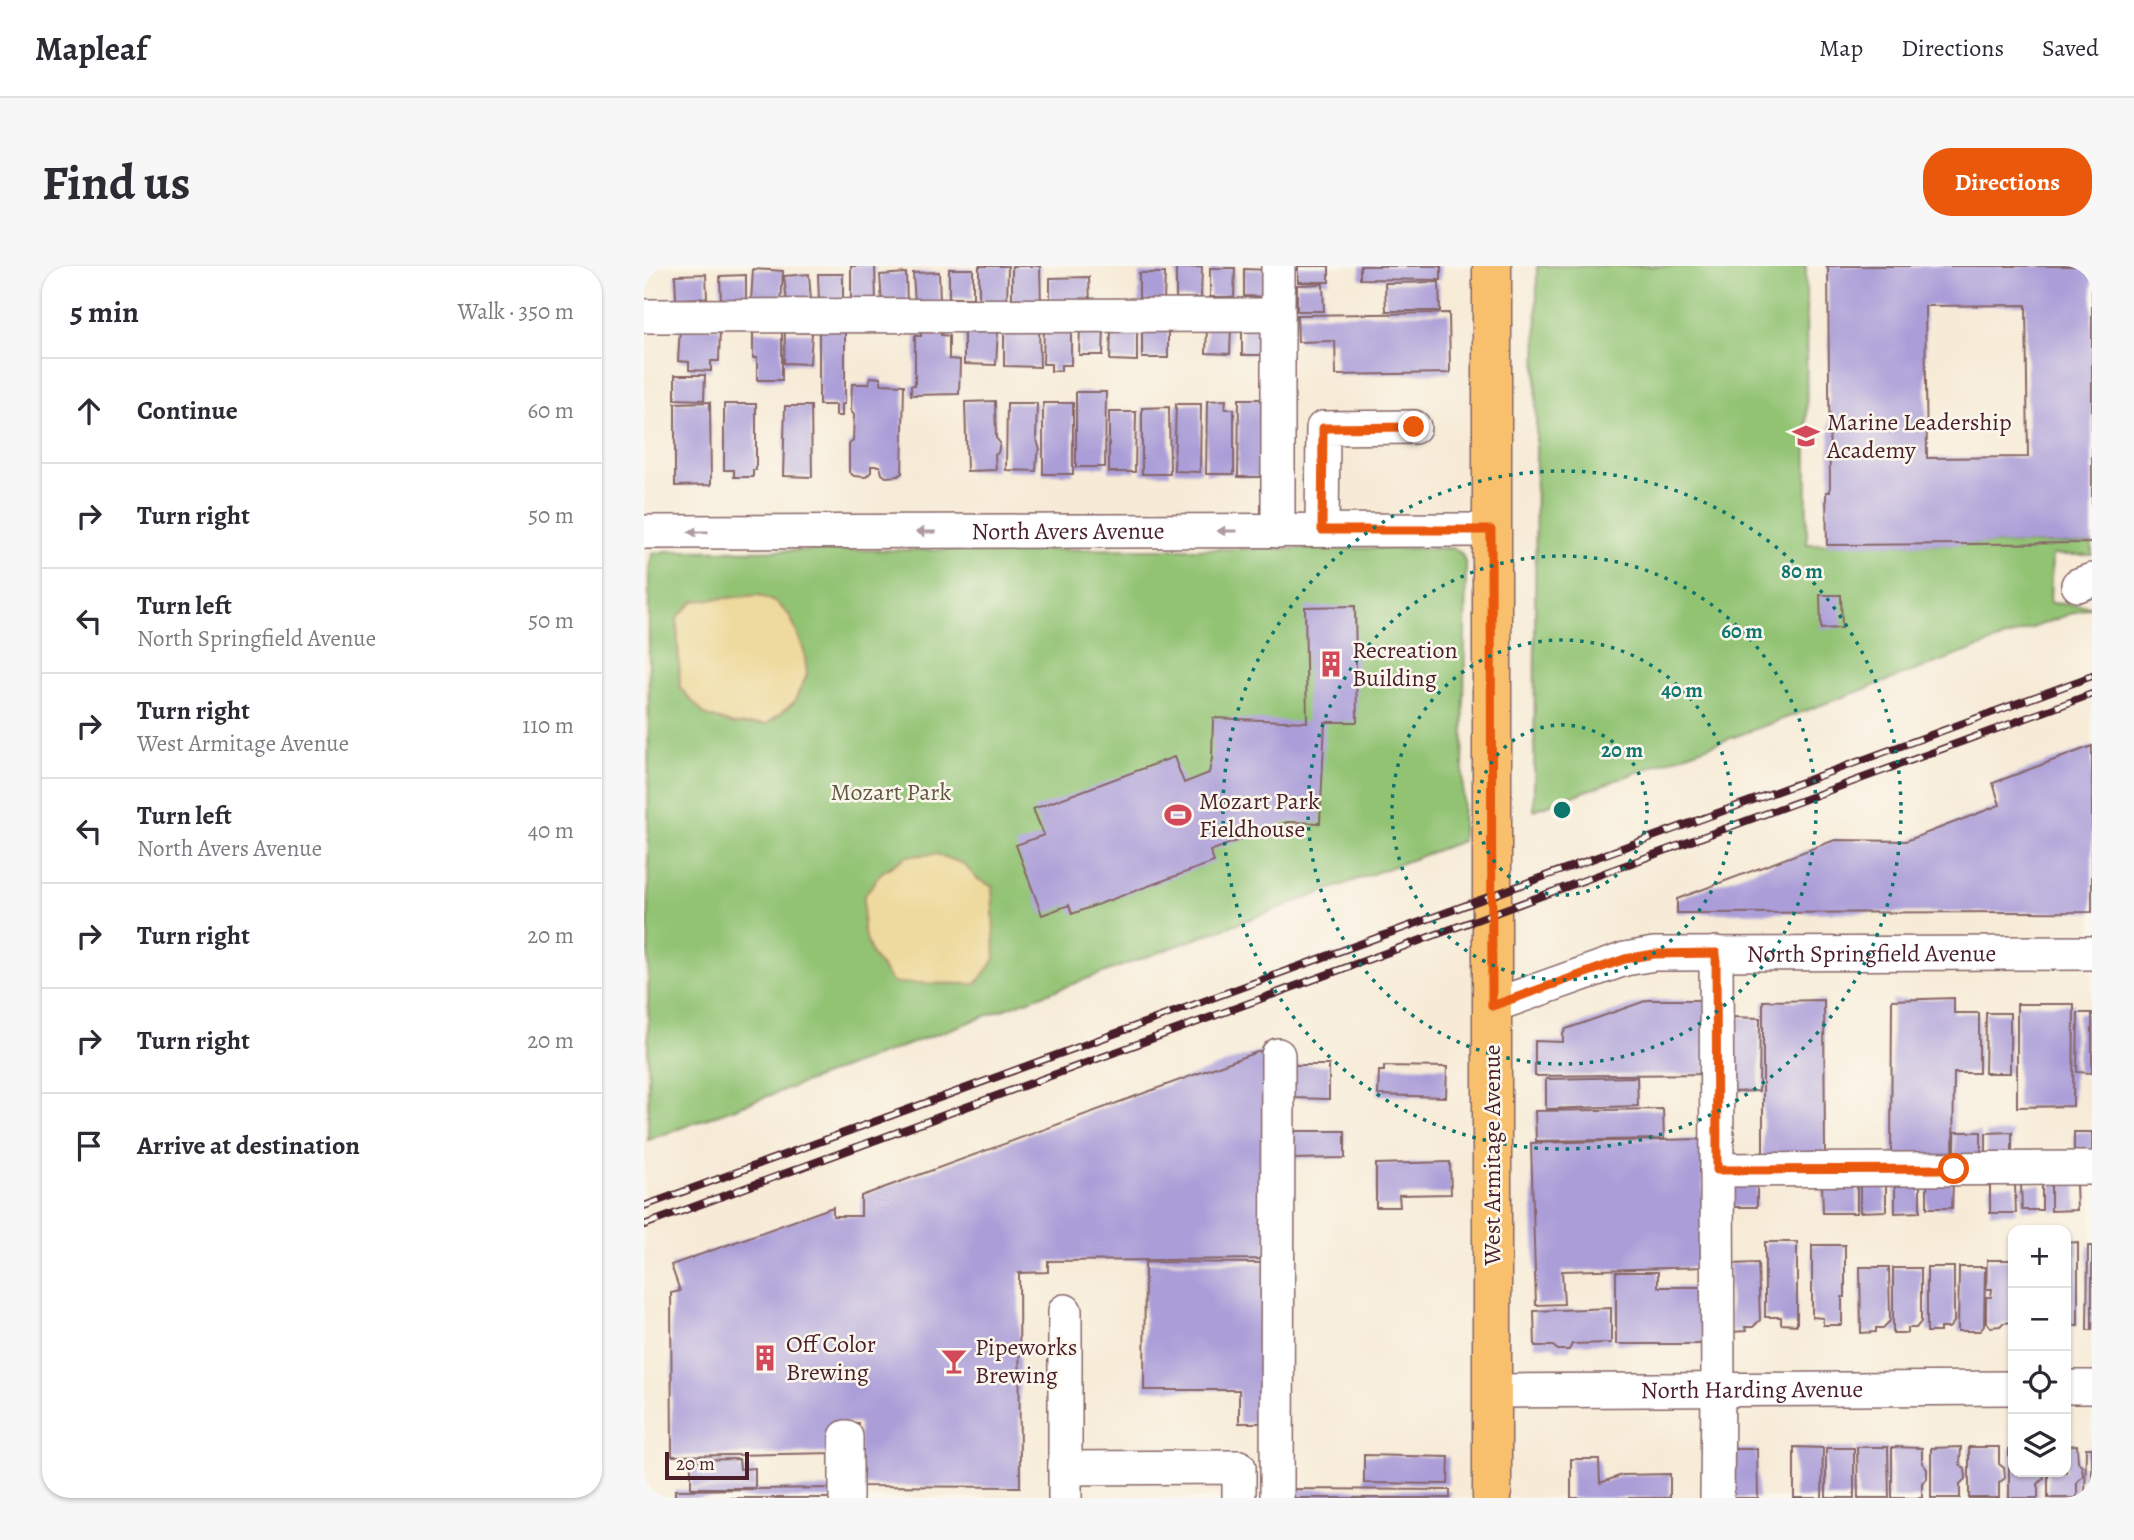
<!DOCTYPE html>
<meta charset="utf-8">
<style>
:root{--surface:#fff;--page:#f7f7f7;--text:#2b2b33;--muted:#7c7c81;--line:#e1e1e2;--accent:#ea580c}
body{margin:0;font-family:Alegreya,serif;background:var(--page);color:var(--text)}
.controls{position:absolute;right:21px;bottom:21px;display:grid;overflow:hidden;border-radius:14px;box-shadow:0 2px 5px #0004}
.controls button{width:63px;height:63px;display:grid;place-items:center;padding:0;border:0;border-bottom:2px solid var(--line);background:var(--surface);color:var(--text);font:35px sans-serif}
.scale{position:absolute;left:21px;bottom:18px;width:84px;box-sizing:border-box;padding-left:7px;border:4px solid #4a1f2b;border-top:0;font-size:19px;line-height:24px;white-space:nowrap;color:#4a1f2b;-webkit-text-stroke:5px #fbf7ec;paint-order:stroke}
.stop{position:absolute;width:21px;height:21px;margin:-16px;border:5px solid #ea580c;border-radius:50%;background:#fff}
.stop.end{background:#ea580c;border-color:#fff;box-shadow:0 2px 7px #0008}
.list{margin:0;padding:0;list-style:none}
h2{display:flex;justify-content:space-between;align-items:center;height:91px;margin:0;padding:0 28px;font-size:30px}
h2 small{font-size:23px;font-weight:400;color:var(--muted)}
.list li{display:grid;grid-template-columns:46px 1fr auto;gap:21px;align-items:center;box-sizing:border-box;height:105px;padding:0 28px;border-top:2px solid var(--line)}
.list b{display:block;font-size:26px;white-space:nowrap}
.list p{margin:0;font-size:23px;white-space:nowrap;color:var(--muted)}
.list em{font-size:23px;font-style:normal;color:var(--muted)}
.icon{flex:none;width:38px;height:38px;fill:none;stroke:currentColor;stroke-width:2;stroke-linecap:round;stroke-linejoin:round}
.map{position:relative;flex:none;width:1448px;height:1232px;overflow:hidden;border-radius:28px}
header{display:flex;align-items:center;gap:42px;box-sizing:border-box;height:98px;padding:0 35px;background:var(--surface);border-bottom:2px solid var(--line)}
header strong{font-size:33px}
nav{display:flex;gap:38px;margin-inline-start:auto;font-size:24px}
.intro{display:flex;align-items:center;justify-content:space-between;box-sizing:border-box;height:168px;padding:0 42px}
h1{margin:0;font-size:49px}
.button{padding:18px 32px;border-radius:28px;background:var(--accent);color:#fff;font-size:24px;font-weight:700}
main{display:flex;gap:42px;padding:0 42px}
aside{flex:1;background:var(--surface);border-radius:28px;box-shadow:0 2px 5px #0004}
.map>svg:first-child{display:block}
.green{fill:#92c373;stroke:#6e714f;stroke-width:2}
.sand{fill:#eeda9e;stroke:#9c7c64;stroke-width:2}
.building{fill:#ab9ed8;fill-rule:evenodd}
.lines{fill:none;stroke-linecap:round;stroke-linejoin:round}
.minor-casing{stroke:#876667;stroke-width:36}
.major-casing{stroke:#876667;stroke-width:41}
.minor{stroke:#fff;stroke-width:33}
.major{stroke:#f8bf6c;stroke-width:38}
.rail-casing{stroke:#4a1f2b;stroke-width:8}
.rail{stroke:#fbf7ec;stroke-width:5;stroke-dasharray:16;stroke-linecap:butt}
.oneway{fill:#ae9aa0}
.route{stroke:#ea580c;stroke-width:9}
.ring{fill:none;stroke:#0f766e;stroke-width:3.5;stroke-dasharray:3.5 7}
.labels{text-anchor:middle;stroke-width:5;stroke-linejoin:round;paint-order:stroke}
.poi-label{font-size:24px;fill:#4a1f2b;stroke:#fbf7ec;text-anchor:start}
.street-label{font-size:24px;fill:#4a1f2b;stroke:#fbf7ec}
.park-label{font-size:24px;fill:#635844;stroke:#fbf7ec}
.centre{fill:#0f766e;stroke:#fbf7ec;stroke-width:3.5}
.ring-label{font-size:21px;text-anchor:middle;font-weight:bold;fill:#0f766e;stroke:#fbf7ec;stroke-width:5;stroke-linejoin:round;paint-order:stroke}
</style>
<header>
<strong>Mapleaf</strong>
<nav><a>Map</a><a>Directions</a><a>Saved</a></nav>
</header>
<div class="intro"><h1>Find us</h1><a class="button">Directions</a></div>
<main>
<aside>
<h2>5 min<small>Walk · 350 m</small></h2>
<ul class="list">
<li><svg class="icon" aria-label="ahead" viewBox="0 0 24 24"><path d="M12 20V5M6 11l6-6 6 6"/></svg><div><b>Continue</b></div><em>60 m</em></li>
<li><svg class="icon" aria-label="right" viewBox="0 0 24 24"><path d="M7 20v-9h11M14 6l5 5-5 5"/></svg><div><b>Turn right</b></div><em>50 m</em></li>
<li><svg class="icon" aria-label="left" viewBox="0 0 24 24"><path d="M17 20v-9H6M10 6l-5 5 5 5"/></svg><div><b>Turn left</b><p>North Springfield Avenue</p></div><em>50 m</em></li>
<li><svg class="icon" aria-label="right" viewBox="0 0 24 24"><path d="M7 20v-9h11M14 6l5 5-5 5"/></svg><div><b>Turn right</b><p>West Armitage Avenue</p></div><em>110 m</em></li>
<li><svg class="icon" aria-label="left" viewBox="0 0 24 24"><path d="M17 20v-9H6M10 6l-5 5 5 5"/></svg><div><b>Turn left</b><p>North Avers Avenue</p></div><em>40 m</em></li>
<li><svg class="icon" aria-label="right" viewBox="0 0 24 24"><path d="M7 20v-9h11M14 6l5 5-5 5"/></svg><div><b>Turn right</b></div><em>20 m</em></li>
<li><svg class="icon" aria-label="right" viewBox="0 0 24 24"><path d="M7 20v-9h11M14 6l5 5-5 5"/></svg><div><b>Turn right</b></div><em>20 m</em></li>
<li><svg class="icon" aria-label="arrive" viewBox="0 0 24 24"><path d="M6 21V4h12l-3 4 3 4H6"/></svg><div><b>Arrive at destination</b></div></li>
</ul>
</aside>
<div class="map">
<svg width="1448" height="1232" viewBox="0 0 1448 1232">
<rect width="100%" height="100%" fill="#fbf7ec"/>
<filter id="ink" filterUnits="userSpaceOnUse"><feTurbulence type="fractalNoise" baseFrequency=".0143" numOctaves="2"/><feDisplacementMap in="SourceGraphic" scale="14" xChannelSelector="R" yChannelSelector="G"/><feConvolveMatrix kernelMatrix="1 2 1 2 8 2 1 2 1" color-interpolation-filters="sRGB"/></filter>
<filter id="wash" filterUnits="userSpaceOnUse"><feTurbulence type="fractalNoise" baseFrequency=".00686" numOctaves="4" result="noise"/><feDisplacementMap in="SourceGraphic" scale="28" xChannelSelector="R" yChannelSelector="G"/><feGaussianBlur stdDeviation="1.57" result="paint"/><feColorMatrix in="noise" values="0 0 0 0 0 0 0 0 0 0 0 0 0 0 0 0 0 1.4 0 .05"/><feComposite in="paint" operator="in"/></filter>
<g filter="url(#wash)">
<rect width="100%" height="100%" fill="#f7ebd7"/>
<!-- green -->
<path class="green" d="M 893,0 L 1162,0 L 1163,278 L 1448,277 L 1448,289 L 1408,289 L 1406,337 L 1448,340 L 890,544 Z
M 809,282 L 818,288 L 822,300 L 818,575 L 4,874 L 5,305 L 8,288 L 22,285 Z"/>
<!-- sand -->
<path class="sand" d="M 115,329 L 133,337 L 146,350 L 160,384 L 163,409 L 150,436 L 123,458 L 89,458 L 61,449 L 36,422 L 33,352 L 50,335 Z
M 292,588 L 320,598 L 333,613 L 348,620 L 351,693 L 332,718 L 249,717 L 228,689 L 219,663 L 220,630 L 237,607 L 263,590 Z"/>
<g id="blocks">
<!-- building -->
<path class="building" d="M 207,0 L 231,0 L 232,35 L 207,35 Z
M 335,0 L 364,0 L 363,36 L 335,35 Z
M 368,0 L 396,0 L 397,40 L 368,40 Z
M 654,0 L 685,0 L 685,16 L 654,16 Z
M 716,0 L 797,0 L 797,14 L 716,13 Z
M 1182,0 L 1448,0 L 1448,277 L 1183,279 L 1182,226 L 1186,226 L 1184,3 ZM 1382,39 L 1384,191 L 1283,192 L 1281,40 Z
M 558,1 L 557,32 L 532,32 L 532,2 Z
M 566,2 L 591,2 L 590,31 L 566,31 Z
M 109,3 L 139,5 L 137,37 L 107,36 Z
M 305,3 L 329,3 L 329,32 L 305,32 Z
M 600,3 L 625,4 L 625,31 L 600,30 Z
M 295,6 L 296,36 L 271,38 L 269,7 Z
M 262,7 L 263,37 L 238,39 L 236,9 Z
M 495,7 L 521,7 L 520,37 L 495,37 Z
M 62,8 L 63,32 L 32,33 L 31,9 Z
M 165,8 L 167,35 L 143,37 L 140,10 Z
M 174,8 L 199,8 L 199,35 L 175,36 Z
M 102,9 L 102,36 L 77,37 L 76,10 Z
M 445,11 L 446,38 L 406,38 L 406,12 Z
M 795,16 L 796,45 L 742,45 L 741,17 Z
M 679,18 L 680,45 L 653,45 L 653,19 Z
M 805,47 L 806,107 L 692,109 L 691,75 L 654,76 L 653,49 Z
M 427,59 L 427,99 L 417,99 L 417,105 L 407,105 L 407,98 L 399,98 L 400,60 Z
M 360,60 L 395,60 L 396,101 L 360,100 Z
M 563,60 L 587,61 L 586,88 L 562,87 Z
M 36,61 L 76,62 L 75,95 L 67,95 L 67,105 L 45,104 L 45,96 L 34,95 Z
M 175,62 L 201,62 L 201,138 L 198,138 L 198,150 L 192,150 L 192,139 L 175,139 Z
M 436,62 L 460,62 L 459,89 L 435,89 Z
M 493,62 L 493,95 L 466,94 L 467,63 Z
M 498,62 L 524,62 L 524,92 L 498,92 Z
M 598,62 L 624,62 L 625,89 L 598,89 Z
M 277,63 L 298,64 L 297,69 L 305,70 L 305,93 L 316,94 L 315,128 L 267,129 L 267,119 L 271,119 L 271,70 L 277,70 Z
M 320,64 L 354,64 L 352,99 L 320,98 Z
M 109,65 L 138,66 L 138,114 L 113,114 L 113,92 L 109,92 Z
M 141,66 L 168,67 L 166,98 L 140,97 Z
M 31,109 L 61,109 L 60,134 L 31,133 Z
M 226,111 L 237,112 L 237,118 L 260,119 L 258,207 L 254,210 L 242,211 L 238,208 L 236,200 L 227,200 L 227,206 L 222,211 L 210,210 L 205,206 L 205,178 L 209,174 L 210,149 L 207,145 L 208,118 L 225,118 Z
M 432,126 L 462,126 L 461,201 L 432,201 Z
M 595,133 L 625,133 L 624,211 L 594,211 Z
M 582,134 L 581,143 L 590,143 L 590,208 L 562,208 L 563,135 Z
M 351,135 L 352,172 L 356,177 L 354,187 L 351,189 L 352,204 L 323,205 L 321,136 Z
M 66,136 L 67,219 L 31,220 L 31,137 Z
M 363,137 L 393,137 L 392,172 L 396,183 L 393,189 L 392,205 L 362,204 Z
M 399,137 L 429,137 L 429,208 L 399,208 Z
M 80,138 L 112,138 L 112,204 L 109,204 L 109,211 L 90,211 L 90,204 L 80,204 Z
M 532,138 L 557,138 L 556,206 L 530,205 Z
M 141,140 L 167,140 L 168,211 L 139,210 Z
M 525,141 L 526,208 L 498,208 L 498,142 Z
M 465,146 L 492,146 L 491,206 L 465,206 Z
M 1176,329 L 1197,329 L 1198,362 L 1177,363 Z
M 711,340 L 713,456 L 681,456 L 676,557 L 643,556 L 566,585 L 570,596 L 428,648 L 425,639 L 398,649 L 372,579 L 400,569 L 389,543 L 530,491 L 540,517 L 565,507 L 568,492 L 569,452 L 663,456 L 661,341 Z
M 1448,480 L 1448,646 L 1033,647 L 1033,633 L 1191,574 L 1262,575 L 1356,539 L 1349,517 Z
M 1310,732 L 1310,747 L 1335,747 L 1335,807 L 1310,807 L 1309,894 L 1247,894 L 1248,734 Z
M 1004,734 L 1062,734 L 1062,808 L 891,810 L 891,775 L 919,776 L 919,768 L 922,763 Z
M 1180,734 L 1181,889 L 1119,896 L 1119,735 Z
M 1373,738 L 1430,738 L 1429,840 L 1373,841 Z
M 1342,747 L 1366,747 L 1366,807 L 1341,807 Z
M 1434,747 L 1448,747 L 1448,807 L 1433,806 Z
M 1086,751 L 1116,752 L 1115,825 L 1085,826 Z
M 622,785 L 623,993 L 404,995 L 404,1006 L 375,1007 L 376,1221 L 215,1220 L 215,1157 L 192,1157 L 193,1187 L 28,1190 L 27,1027 L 36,1025 L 27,999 L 189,941 L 189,950 L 217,950 L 217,930 L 613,786 Z
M 646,799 L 685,799 L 685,833 L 646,832 Z
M 740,800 L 803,801 L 802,831 L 734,829 L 735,805 L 740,805 Z
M 993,811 L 994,840 L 902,843 L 902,813 Z
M 1019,843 L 1020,873 L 892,875 L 891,845 Z
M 646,865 L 701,865 L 701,892 L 646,893 Z
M 1311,866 L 1337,866 L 1337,892 L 1311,892 Z
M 1368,866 L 1368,893 L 1342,893 L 1342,867 Z
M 1430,866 L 1448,866 L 1448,892 L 1430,892 Z
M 1058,873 L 1061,1001 L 918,1005 L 920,1038 L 892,1039 L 887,877 Z
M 806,896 L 807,928 L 755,929 L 756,941 L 732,941 L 732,898 Z
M 1309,916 L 1308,942 L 1283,942 L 1283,917 Z
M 1113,918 L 1113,941 L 1087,941 L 1087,919 Z
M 1407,918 L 1432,918 L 1433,944 L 1407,945 Z
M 1216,919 L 1242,919 L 1242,945 L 1216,946 Z
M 1276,919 L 1276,946 L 1251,947 L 1251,920 Z
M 1346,919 L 1371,919 L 1372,947 L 1346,947 Z
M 1377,919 L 1398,919 L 1398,944 L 1378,944 Z
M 1178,920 L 1213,920 L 1213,947 L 1179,947 Z
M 1121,976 L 1153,976 L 1153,1059 L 1137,1058 L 1137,1051 L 1121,1051 Z
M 1434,976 L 1434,1059 L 1422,1059 L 1422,977 Z
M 1168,979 L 1201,979 L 1201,1031 L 1198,1031 L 1198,1059 L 1179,1059 L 1179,1052 L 1168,1051 Z
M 1444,980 L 1448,980 L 1448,1064 L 1443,1064 Z
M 1343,994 L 1369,994 L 1369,1056 L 1359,1057 L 1356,1060 L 1347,1061 L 1342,1057 L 1342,1031 L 1347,1031 L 1348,1023 L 1342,1023 Z
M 501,996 L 622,997 L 621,1157 L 595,1157 L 595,1124 L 500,1124 Z
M 1114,997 L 1116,1054 L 1109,1061 L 1101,1061 L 1102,1065 L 1087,1066 L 1085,998 Z
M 1216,1001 L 1245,1001 L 1246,1055 L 1239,1062 L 1232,1062 L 1232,1066 L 1217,1067 Z
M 1283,1001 L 1310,1001 L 1310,1056 L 1305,1062 L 1296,1062 L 1296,1066 L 1283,1066 Z
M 1315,1001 L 1341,1001 L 1340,1060 L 1336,1065 L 1314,1065 Z
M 1249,1002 L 1277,1002 L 1277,1056 L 1272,1062 L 1264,1062 L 1264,1067 L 1249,1067 Z
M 972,1006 L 1014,1006 L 1014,1021 L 1059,1021 L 1060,1078 L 972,1078 Z
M 967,1042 L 967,1077 L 928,1078 L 925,1084 L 914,1084 L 909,1080 L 891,1080 L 890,1045 Z
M 1433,1179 L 1434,1196 L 1438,1201 L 1439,1210 L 1433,1216 L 1433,1232 L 1404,1232 L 1404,1206 L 1422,1206 L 1422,1180 Z
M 1150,1181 L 1179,1182 L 1178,1232 L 1150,1232 Z
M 1213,1181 L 1244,1181 L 1245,1232 L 1214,1232 Z
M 1248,1181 L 1278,1182 L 1278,1197 L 1283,1203 L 1283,1212 L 1278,1217 L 1278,1232 L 1248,1232 Z
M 1317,1181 L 1316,1198 L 1321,1203 L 1322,1212 L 1316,1218 L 1316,1232 L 1287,1232 L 1287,1182 Z
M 1325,1181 L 1355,1181 L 1355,1198 L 1360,1202 L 1361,1212 L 1355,1217 L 1355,1232 L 1325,1232 Z
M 1182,1182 L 1210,1182 L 1210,1232 L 1182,1232 Z
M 1365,1182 L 1369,1182 L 1369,1206 L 1399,1206 L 1400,1212 L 1394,1218 L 1394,1232 L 1365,1232 Z
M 1442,1182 L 1448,1182 L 1448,1232 L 1441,1232 Z
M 1083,1183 L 1113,1183 L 1114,1232 L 1084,1232 Z
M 720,1189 L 805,1191 L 804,1218 L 720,1217 Z
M 95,1193 L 96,1203 L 111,1202 L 111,1222 L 47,1222 L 47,1194 Z
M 927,1193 L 955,1193 L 956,1217 L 978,1209 L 1026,1208 L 1026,1232 L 927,1232 Z
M 191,1222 L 191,1232 L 31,1232 L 31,1224 Z
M 646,1223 L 806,1224 L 806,1232 L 646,1232 Z"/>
</g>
</g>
<g filter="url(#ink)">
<use href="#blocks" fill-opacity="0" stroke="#876667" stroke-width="2"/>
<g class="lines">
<!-- minor casing -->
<g class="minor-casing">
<g id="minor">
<path d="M 0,50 L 634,49"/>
<path d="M 678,264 L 679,162 L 770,161"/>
<path d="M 634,265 L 634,0"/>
<path id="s1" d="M 0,266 L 847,264"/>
<path d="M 1434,319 L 1448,314"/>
<path d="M 1072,687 L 1074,1124 L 1073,1232"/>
<path id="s2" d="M 848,740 L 981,693 L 1010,688 L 1448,687"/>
<path d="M 1073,904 L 1448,902"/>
<path d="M 1422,1121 L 1448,1121"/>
<path id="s3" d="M 847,1125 L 1369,1122"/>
<path d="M 421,1202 L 595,1201 L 595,1232"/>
<path d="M 202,1232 L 202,1171"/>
<path d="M 421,1232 L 421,1045"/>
<path d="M 633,1232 L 634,789"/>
</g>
</g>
<!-- major casing -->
<g class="major-casing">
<path id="major" d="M 848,1232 L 848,0"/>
</g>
<!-- minor -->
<use href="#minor" class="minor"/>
<!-- major -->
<use href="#major" class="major"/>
<!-- rail casing -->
<g class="rail-casing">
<path id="rail" d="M 0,940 L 1448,410
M 0,959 L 1448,428"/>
</g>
<!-- rail -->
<use href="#rail" class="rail"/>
</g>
<!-- one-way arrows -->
<defs><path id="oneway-solid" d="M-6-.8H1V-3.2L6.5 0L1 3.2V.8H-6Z" transform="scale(1.75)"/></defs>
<g class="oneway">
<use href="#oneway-solid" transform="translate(583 265) rotate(180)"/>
<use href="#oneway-solid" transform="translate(54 266) rotate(180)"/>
<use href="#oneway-solid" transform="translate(282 266) rotate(180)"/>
</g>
</g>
<g class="lines" filter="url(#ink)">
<!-- route -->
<path class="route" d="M 770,161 L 679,162 L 678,264 L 847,264 L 848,740 L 981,693 L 1010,688 L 1072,687 L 1073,904 L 1310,903"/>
</g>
<!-- distance rings -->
<g class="ring">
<circle cx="918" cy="544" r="85"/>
<circle cx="918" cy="544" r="170"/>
<circle cx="918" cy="544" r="254"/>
<circle cx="918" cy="544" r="339"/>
</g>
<!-- icons -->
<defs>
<g id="school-bare" transform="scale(2.1)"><path d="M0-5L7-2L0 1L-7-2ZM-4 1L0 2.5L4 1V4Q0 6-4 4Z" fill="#d1495b" stroke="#fbf7ec" stroke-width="2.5" paint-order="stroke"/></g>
<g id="building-bare" transform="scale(2.1)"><path d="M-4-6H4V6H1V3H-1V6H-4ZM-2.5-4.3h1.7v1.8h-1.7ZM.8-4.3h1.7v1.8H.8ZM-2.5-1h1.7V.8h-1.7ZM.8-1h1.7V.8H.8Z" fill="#d1495b" stroke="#fbf7ec" stroke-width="2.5" paint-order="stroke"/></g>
<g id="stadium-bare" transform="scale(2.1)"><path d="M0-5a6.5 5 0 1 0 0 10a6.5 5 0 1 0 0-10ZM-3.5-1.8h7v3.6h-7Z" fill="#d1495b" stroke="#fbf7ec" stroke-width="2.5" paint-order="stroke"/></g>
<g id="bar-bare" transform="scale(2.1)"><path d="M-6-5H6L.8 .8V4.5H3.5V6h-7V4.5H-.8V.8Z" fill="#d1495b" stroke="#fbf7ec" stroke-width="2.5" paint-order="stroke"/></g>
</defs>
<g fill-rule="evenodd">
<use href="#school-bare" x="1162" y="170"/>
<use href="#building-bare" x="687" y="398"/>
<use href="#stadium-bare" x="534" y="549"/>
<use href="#building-bare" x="121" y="1092"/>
<use href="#bar-bare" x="310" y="1095"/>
</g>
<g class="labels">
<!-- poi labels -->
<g class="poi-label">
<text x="1183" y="164">Marine Leadership<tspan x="1183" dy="28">Academy</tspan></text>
<text x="708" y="392">Recreation<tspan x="708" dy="28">Building</tspan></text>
<text x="555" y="543">Mozart Park<tspan x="555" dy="28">Fieldhouse</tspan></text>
<text x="142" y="1086">Off Color<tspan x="142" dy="28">Brewing</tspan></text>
<text x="331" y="1089">Pipeworks<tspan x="331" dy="28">Brewing</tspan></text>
</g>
<!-- street labels -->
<g class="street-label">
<text dy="8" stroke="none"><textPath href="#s1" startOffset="424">North Avers Avenue</textPath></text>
<text dy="8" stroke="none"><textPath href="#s2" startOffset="388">North Springfield Avenue</textPath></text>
<text transform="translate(848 889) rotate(-90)" y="8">West Armitage Avenue</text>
<text dy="8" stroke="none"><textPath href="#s3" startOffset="261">North Harding Avenue</textPath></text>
</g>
<!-- park labels -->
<g class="park-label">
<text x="247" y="534">Mozart Park</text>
</g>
</g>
<circle cx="918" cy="544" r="10" class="centre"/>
<g class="ring-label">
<text x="1158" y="312">80 m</text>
<text x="1098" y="372">60 m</text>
<text x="1038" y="431">40 m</text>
<text x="978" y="491">20 m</text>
</g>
</svg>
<div class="controls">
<button>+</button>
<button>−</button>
<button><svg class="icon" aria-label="locate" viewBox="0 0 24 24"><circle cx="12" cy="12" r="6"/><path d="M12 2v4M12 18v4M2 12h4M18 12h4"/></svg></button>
<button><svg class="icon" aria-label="layers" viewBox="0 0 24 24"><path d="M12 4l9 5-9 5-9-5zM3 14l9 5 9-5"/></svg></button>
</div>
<div class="scale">20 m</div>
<div class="stop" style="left:1310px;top:903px"></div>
<div class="stop end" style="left:770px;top:161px"></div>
</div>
</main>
